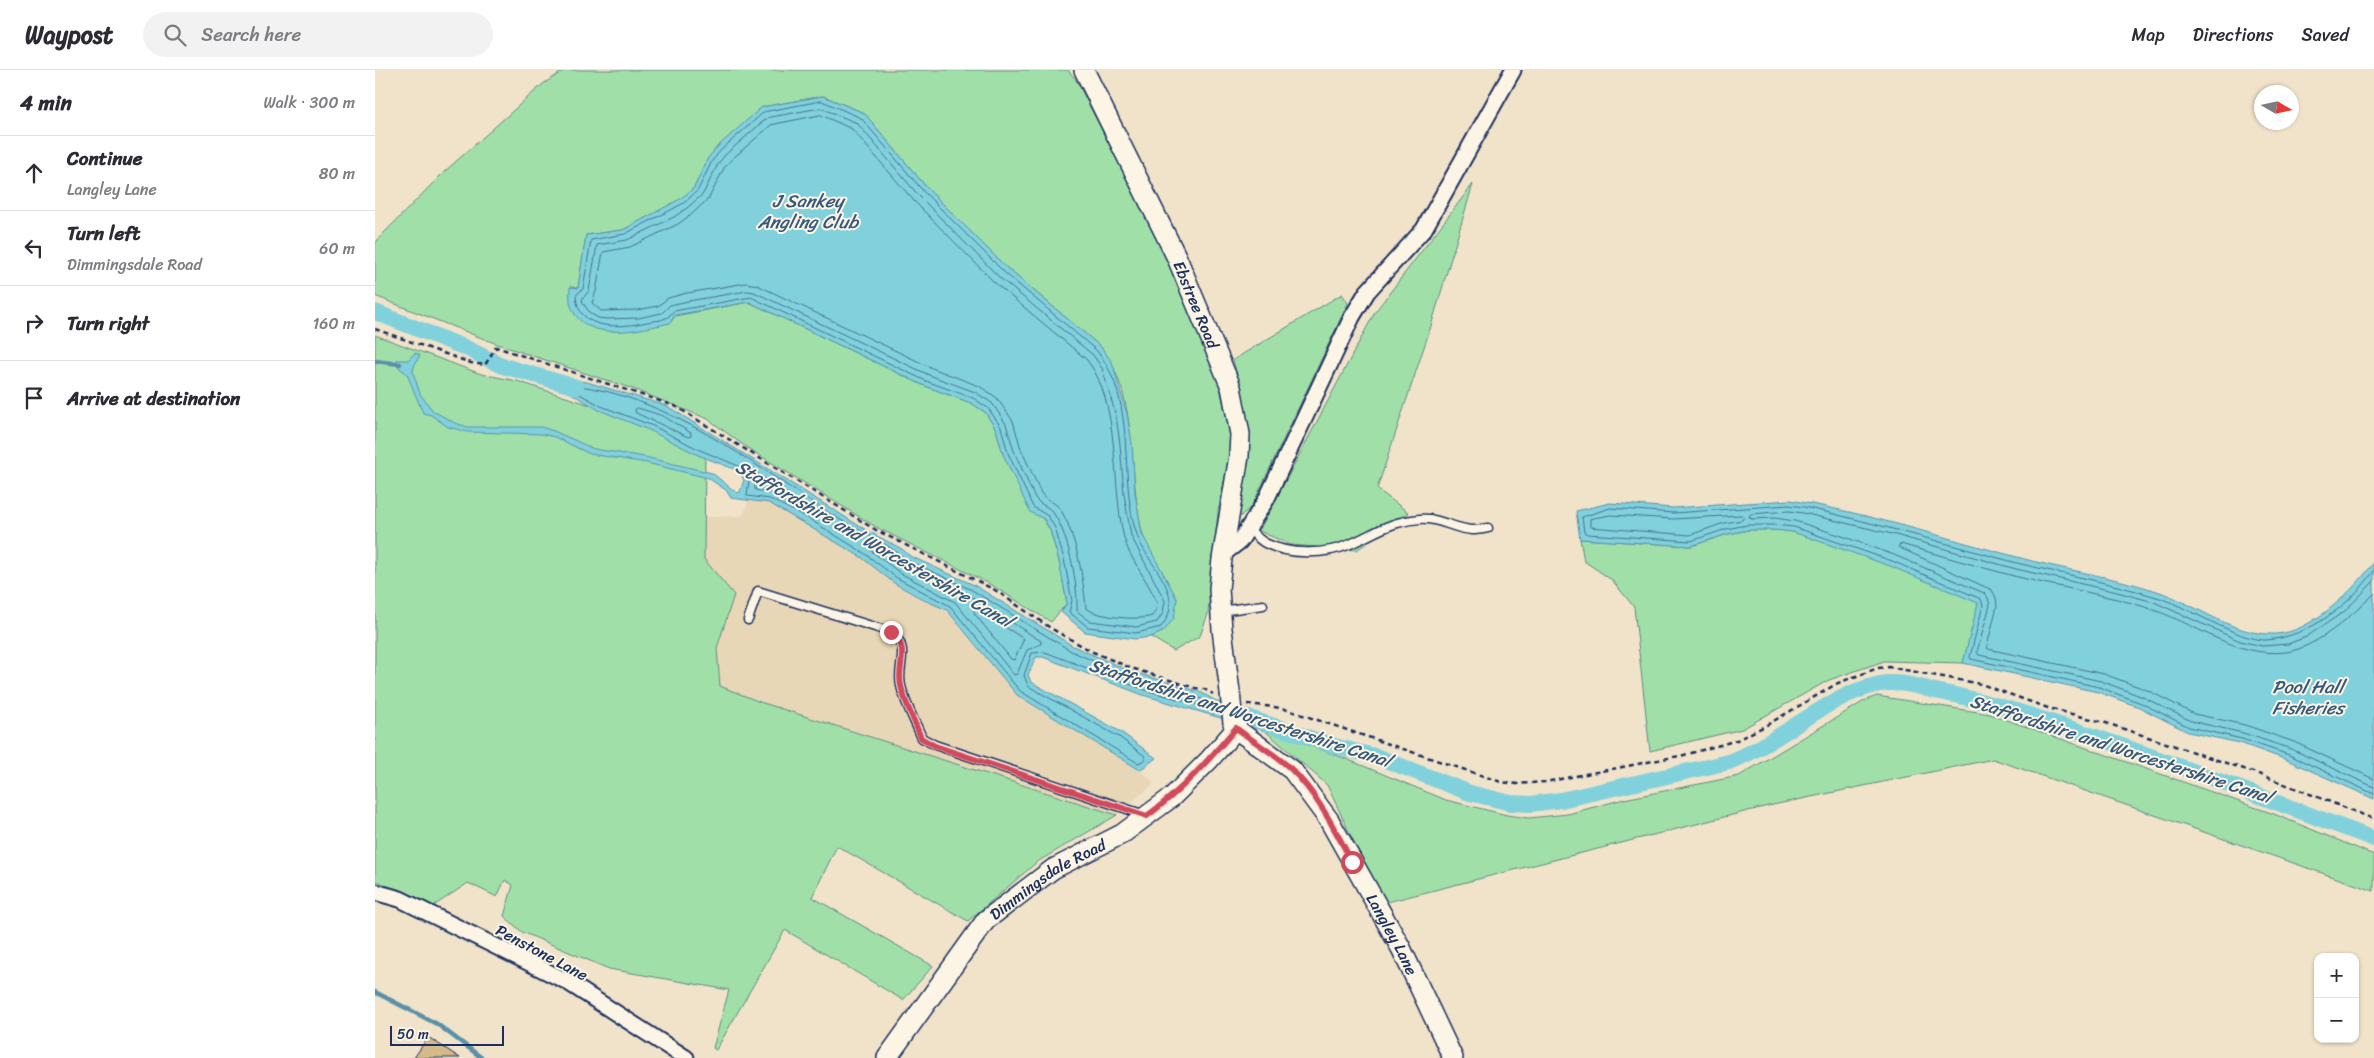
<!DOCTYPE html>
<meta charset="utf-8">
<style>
:root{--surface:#fff;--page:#f2f2f3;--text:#2b2b33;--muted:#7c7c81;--line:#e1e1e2}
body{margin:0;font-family:Sriracha,sans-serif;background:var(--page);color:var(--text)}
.controls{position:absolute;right:15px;bottom:15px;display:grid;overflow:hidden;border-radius:10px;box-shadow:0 1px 4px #0004}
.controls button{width:45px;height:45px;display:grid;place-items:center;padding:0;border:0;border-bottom:1px solid var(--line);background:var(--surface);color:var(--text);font:25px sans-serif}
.compass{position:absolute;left:1879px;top:15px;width:45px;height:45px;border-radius:50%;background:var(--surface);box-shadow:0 1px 4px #0004;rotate:99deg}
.scale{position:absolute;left:15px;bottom:12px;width:114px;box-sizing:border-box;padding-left:5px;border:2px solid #1b2f5e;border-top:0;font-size:14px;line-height:18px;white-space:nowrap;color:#1b2f5e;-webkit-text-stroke:4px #fcf5e5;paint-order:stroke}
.stop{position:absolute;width:15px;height:15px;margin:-11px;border:4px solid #d1495b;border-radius:50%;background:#fff}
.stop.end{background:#d1495b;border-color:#fff;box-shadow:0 1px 5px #0008}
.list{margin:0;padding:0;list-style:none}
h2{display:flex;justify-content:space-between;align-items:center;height:65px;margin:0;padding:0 20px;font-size:21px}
h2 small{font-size:16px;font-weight:400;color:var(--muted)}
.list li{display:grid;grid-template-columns:32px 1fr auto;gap:15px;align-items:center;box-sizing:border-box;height:75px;padding:0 20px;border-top:1px solid var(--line)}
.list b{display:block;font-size:19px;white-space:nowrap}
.list p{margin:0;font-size:16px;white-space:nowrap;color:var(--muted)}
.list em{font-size:16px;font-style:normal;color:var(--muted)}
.icon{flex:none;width:28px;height:28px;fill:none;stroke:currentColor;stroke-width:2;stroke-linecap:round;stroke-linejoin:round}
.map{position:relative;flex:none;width:1999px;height:988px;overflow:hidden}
header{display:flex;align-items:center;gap:30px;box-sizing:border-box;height:70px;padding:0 25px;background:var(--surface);border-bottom:1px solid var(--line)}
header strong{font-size:24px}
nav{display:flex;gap:28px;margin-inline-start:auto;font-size:18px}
.search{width:350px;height:45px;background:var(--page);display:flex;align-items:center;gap:12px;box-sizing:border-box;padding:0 18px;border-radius:28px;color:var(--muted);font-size:19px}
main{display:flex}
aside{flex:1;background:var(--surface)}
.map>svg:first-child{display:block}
.built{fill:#e8d7b7}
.green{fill:#a0e0a8;stroke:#5e8883}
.water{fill:#81d1dd;stroke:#5890aa}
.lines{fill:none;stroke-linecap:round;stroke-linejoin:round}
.shore{stroke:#447091;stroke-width:1}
.stream{stroke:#5890aa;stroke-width:4.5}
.canal{stroke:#81d1dd;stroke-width:16}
.building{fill:#d4ba8a;stroke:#1b2f5e}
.service-casing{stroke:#1b2f5e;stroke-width:11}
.minor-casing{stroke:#1b2f5e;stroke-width:19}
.tertiary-casing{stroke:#1b2f5e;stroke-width:22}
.path{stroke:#1b2f5e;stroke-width:2.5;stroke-dasharray:5 4;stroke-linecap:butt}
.service{stroke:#fcf5e5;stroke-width:8}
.minor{stroke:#fcf5e5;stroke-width:15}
.tertiary{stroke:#fcf5e5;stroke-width:19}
.tertiary-bridge-casing{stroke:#1b2f5e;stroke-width:22;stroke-linecap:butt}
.tertiary-bridge{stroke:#fcf5e5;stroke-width:19}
.route{stroke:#d1495b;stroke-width:6}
.labels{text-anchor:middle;stroke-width:4;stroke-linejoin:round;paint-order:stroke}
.street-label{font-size:16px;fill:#1b2f5e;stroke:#fcf5e5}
.water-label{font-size:18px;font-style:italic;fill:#34587e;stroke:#fcf5e5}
</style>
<header>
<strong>Waypost</strong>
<div class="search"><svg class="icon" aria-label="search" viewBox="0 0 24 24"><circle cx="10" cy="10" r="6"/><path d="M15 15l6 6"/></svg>Search here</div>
<nav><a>Map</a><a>Directions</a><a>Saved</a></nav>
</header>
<main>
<aside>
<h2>4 min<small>Walk · 300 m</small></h2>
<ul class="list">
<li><svg class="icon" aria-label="ahead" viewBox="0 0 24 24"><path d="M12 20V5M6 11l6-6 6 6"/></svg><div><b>Continue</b><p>Langley Lane</p></div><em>80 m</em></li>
<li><svg class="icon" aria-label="left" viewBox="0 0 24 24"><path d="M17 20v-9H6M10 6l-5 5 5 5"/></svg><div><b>Turn left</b><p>Dimmingsdale Road</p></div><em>60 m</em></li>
<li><svg class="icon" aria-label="right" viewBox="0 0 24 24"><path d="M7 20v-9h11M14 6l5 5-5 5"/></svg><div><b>Turn right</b></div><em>160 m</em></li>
<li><svg class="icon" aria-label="arrive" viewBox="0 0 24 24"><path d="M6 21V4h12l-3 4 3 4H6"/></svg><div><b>Arrive at destination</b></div></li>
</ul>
</aside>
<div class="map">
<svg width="1999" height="988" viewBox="0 0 1999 988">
<rect width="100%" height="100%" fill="#f0e3ca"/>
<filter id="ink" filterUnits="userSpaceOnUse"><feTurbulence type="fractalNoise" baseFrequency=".02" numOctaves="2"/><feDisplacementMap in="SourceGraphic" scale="10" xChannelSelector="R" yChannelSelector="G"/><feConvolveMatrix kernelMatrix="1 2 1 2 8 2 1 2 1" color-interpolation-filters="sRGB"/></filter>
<g filter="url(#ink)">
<!-- built -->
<path class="built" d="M 373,431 L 394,433 L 429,452 L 486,487 L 519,513 L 549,530 L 572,540 L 642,625 L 765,700 L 779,713 L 742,745 L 385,632 L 344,616 L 342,578 L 359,525 L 329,489 L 329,447 L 365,446 L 370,442 Z"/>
<!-- green -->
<path class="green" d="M 190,0 L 693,0 L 701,10 L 786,174 L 842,303 L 857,374 L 843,441 L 833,544 L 825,566 L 799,581 L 776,567 L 789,561 L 802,529 C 793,510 771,479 767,462 C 752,401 765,329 726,277 L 633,199 L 553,119 L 489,43 L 448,26 L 387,37 L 333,88 L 319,118 L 306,129 L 248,160 L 211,165 L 203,218 L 196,217 L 295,253 L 300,246 L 374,232 L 550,316 L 596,333 L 610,342 L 621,359 L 628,384 L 675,460 L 684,491 L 692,533 L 676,552 L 613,513 L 501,457 L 371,377 L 333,349 L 258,319 L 122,274 L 0,226 L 0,174 L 5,167 L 68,103 L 168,14 Z
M 1098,114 L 1056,256 L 1002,419 L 1034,443 L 982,480 L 916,475 L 884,461 L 1000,242 Z
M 967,224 L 973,233 L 877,436 L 861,450 L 868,399 L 871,341 L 858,290 Z
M 0,265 L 106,304 L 142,311 L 261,350 L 330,381 L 329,489 L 359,525 L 342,578 L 345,616 L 385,632 L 742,745 L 662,792 L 593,851 L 462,776 L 437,827 L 558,896 L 528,930 L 410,860 L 341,980 L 338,978 L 354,920 L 234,899 L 147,862 L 129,846 L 138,815 L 130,810 L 122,827 L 93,813 L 57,837 L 0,810 Z
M 1373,460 C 1388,460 1403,459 1418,462 C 1482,478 1544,507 1604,533 L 1588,593 L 1509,591 L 1454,610 L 1367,659 L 1275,681 L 1259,537 L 1237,510 L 1209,491 L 1205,469 L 1316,476 L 1353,464 Z
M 1502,626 L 1615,644 L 1899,744 L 1999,785 L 1999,821 L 1618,689 L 1393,736 L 1008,833 L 952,715 L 888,659 L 969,688 L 1071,730 L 1132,745 L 1154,748 L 1193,744 L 1249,729 L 1364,706 L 1491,630 Z"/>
<!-- water -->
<path class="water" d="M 448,26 L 489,43 L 553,119 L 633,199 L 726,277 L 737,292 L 752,344 L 757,373 L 760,423 L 767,464 L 802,529 L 799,548 L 789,561 L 776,567 L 760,569 L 710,562 L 686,542 L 692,533 L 684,491 L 675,460 L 669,449 L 655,442 L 628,384 L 621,359 L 610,342 L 596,333 L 550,316 L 374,232 L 300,245 L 295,253 C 266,259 210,275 196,236 C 194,231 195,223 195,217 L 203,218 L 211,165 L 248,160 L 305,129 L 319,118 L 333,88 L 342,77 L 387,37 Z
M 40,283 L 45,285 L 39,296 L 38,302 L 45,324 L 58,341 L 80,353 L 93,357 L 166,357 L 179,361 L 219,379 L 270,387 L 337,403 L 362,423 L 365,422 L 369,410 L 364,401 L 323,385 L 276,361 L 224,340 L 179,313 L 182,308 L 212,312 L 292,336 L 491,460 L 527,479 L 535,486 L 599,515 L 698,576 L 752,600 L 825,622 L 843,632 L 881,643 L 910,667 L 768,625 L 668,587 L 661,587 L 653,605 L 656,612 L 746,662 L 781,688 L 765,700 L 642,625 L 572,540 L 549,530 L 519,513 L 486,487 L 394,433 L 356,428 L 351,420 L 333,408 L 272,393 L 215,384 L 180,367 L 167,364 L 93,362 L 73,357 L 56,345 L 48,343 L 32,304 L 21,295 L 21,290 L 33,290 Z
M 1415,430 C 1492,443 1566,467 1642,487 C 1688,500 1736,506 1782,521 C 1822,534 1864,571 1909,563 C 1941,557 1981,518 1999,492 L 1999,729 L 1912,690 L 1865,673 L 1813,662 L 1764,637 L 1723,622 L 1588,593 L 1603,533 L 1515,496 L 1418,462 L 1399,460 L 1373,460 L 1353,464 L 1316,476 L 1205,469 L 1201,441 L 1235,433 L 1298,438 Z"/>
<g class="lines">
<!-- shore -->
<path class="shore" d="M 447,31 L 486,48 L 549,122 L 630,203 L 722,281 C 764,333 742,407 762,465 C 773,497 813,524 786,557 L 761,563 L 713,557 L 694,542 L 697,531 L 689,489 L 680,458 L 673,446 L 658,437 L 633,383 L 626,357 L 613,338 L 598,328 L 551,311 L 376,227 L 299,241 C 296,243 294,247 291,248 C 286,251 277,251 272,252 C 246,258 202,262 201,225 L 208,219 L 216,170 L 250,164 L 309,133 L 323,120 L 337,91 L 346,80 L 389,42 Z
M 446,38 L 482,53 L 544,126 L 625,208 L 718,285 L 727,298 L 741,346 L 745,374 L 749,424 L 756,466 L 790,531 L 788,543 L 782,552 L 761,557 L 715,551 L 702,541 C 703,515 694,466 679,444 C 674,435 664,436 659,426 L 639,381 L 631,354 L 617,333 L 600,322 L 554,305 L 379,222 L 372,221 L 313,231 L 295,235 L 287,243 L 263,248 L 232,249 L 223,248 L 215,243 L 208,233 L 207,229 L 214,221 L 222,175 L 252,170 L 299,147 L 312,138 L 328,124 L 343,94 L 350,85 L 392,48 Z
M 446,45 L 477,59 L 539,131 L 620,213 L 712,290 C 746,333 736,415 749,468 C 754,488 773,511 782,532 L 781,540 L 777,546 C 764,551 721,547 711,538 C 708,507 702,468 686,440 C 681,432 671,431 666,423 L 646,379 L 638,351 L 621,327 L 604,316 L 557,298 L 382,215 L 371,213 L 312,223 L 293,228 L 283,236 L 262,240 L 226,241 L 217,233 L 221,221 L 228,182 L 255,177 L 303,154 L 317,144 L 334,128 L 349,98 L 356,90 L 396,55 Z
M 198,315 C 295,327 374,392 454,443 C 479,459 510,471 532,490 L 597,520 L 696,581 L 750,605 L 822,627 L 834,633 L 834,636 L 832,637 L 770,620 L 670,582 L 657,583 L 649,605 L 653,616 L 744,667 L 770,686 L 770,690 L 763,693 L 645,621 L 575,536 L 522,508 L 489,483 L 431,447 L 395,429 L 372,426 L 374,409 L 366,397 L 325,380 L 278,356 L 226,336 L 196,319 L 195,316 Z
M 263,338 L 288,346 L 316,363 L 316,366 L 313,367 L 261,343 L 260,340 Z
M 383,404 L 423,431 L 424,434 L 421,435 L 397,423 L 380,420 L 380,406 Z
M 1236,445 L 1298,449 L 1367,445 L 1369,447 L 1367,450 L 1349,453 L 1315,465 L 1215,457 L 1215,449 Z
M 497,475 L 520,488 L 530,496 L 594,525 L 666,571 L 666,574 L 652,580 L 642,604 L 639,605 L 580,532 L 525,503 L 494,479 L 494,476 Z
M 1999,501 C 1975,535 1934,567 1891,570 C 1863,571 1809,534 1778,526 C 1733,512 1687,504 1642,493 C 1571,474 1501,453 1429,437 L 1414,435 L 1298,443 L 1235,438 L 1207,447 L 1209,462 L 1212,464 L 1316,471 L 1351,459 L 1372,455 L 1399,455 L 1419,457 L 1517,491 L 1606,529 L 1608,535 L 1595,587 L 1596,589 L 1724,617 L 1766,633 L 1814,657 L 1867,669 L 1914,685 L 1999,724
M 1999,511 L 1970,541 L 1931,567 L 1913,574 L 1887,576 L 1865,571 L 1779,532 L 1738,521 L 1641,499 L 1517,464 L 1428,443 L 1414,441 L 1376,444 L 1374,446 L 1376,449 L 1399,448 L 1420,451 L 1464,465 L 1519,485 L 1609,523 L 1613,528 L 1615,535 L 1602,582 L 1604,585 L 1726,611 L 1768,627 L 1816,651 L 1868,663 L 1916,679 L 1999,717
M 1999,524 C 1978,544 1942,578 1911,582 C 1861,588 1822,554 1776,539 C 1732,524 1685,518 1639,506 C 1601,496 1564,485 1526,474 L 1523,477 L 1617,520 L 1621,528 L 1622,536 L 1612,576 L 1613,579 L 1729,604 L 1772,620 L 1819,644 L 1870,655 L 1919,672 L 1999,709
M 602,539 L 649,569 L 639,590 L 636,589 L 599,543 L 599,540 Z"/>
<!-- stream -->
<path class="stream" d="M 0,291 L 25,294
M 0,922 L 62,954 L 107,988"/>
<!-- canal -->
<path class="canal" d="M 0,242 L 91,278 L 128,296 L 201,317
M 875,648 L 959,676 L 1003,687 L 1095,723 L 1136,733 L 1156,734 L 1186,730 L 1354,692 C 1405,673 1453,624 1505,614 C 1524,610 1547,618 1565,622 C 1617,632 1668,649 1718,666 C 1813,698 1905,734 1999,769"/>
</g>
<!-- building -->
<path class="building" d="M 53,967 L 85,988 L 39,988 Z"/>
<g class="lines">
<!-- service casing -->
<g class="service-casing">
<path id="service" d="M 873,458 C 878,463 884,470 890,473 C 914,485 949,485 973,475 C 1001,463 1012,452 1045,449 C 1063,447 1079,459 1097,460 C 1102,460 1108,459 1113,458
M 846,541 L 888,535
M 373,550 L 383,521 L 516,562 C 537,579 521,595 526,616 C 530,634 540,651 547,668 L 560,675 L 770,745"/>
</g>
<!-- minor casing -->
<g class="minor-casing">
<path id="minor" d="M 848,484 L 865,471 L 891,430 L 977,247 L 992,222 L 1049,159 L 1138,0
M 0,822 L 25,829 L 191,911 L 311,988"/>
</g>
<!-- tertiary casing -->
<g class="tertiary-casing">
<g id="tertiary">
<path id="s1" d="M 709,0 L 802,188 L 856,317 L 865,364 L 864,386 L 847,489 L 844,519 L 847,559 L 855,622"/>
<path id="s2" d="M 858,653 L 861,659 L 917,700 L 954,750 L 1026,878 L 1078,988"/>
<path id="s3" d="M 512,988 L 611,850 L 678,799 L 747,764 L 797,727 L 834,690 L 861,659"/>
</g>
</g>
<!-- path -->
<path class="path" d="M 0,259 L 96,293 L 110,295 L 121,277 L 300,336 L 501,460 L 620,520 L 677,559 L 718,582 L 756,598 L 820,618 L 829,619 L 838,624
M 872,634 L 907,638 L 1126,712 L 1142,714 L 1170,712 L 1309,685 L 1345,675 L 1362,670 L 1390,656 L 1463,613 L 1503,598 L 1514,597 L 1606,614 L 1673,638 L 1728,652 L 1881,703 L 1999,749"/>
<!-- service -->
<use href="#service" class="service"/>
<!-- minor -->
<use href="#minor" class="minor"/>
<!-- tertiary -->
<use href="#tertiary" class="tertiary"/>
<!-- tertiary-bridge casing -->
<g class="tertiary-bridge-casing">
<path id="tertiary-bridge" d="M 855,622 L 858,653"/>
</g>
<!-- tertiary-bridge -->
<use href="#tertiary-bridge" class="tertiary-bridge"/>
</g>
</g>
<g class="lines" filter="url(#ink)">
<!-- route -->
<path class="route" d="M 516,562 C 537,579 521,595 526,616 C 530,634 540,651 546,668 L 560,676 L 772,746 C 806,721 833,691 861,658 C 879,672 900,684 916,699 C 943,725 960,760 977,792"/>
</g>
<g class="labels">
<!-- street labels -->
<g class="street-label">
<text dy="6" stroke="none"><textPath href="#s1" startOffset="260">Ebstree Road</textPath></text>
<text dy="6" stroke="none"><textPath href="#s3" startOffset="244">Dimmingsdale Road</textPath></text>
<text dy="6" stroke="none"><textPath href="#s2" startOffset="269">Langley Lane</textPath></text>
<text transform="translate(167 882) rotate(28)" y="6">Penstone Lane</text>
</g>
<!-- water labels -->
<g class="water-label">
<text x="433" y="137">J Sankey<tspan x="433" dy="21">Angling Club</tspan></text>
<text transform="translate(499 474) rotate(30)" y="6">Staffordshire and Worcestershire Canal</text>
<text x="1933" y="623">Pool Hall<tspan x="1933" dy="21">Fisheries</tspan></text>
<text transform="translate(865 643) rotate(18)" y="6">Staffordshire and Worcestershire Canal</text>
<text transform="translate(1746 679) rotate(18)" y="6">Staffordshire and Worcestershire Canal</text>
</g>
</g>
</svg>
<div class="controls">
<button>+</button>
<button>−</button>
</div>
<svg class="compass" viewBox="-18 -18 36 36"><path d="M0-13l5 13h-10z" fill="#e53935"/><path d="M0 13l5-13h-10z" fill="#7c7c81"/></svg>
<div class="scale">50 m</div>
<div class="stop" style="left:977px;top:792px"></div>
<div class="stop end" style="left:516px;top:562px"></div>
</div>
</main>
